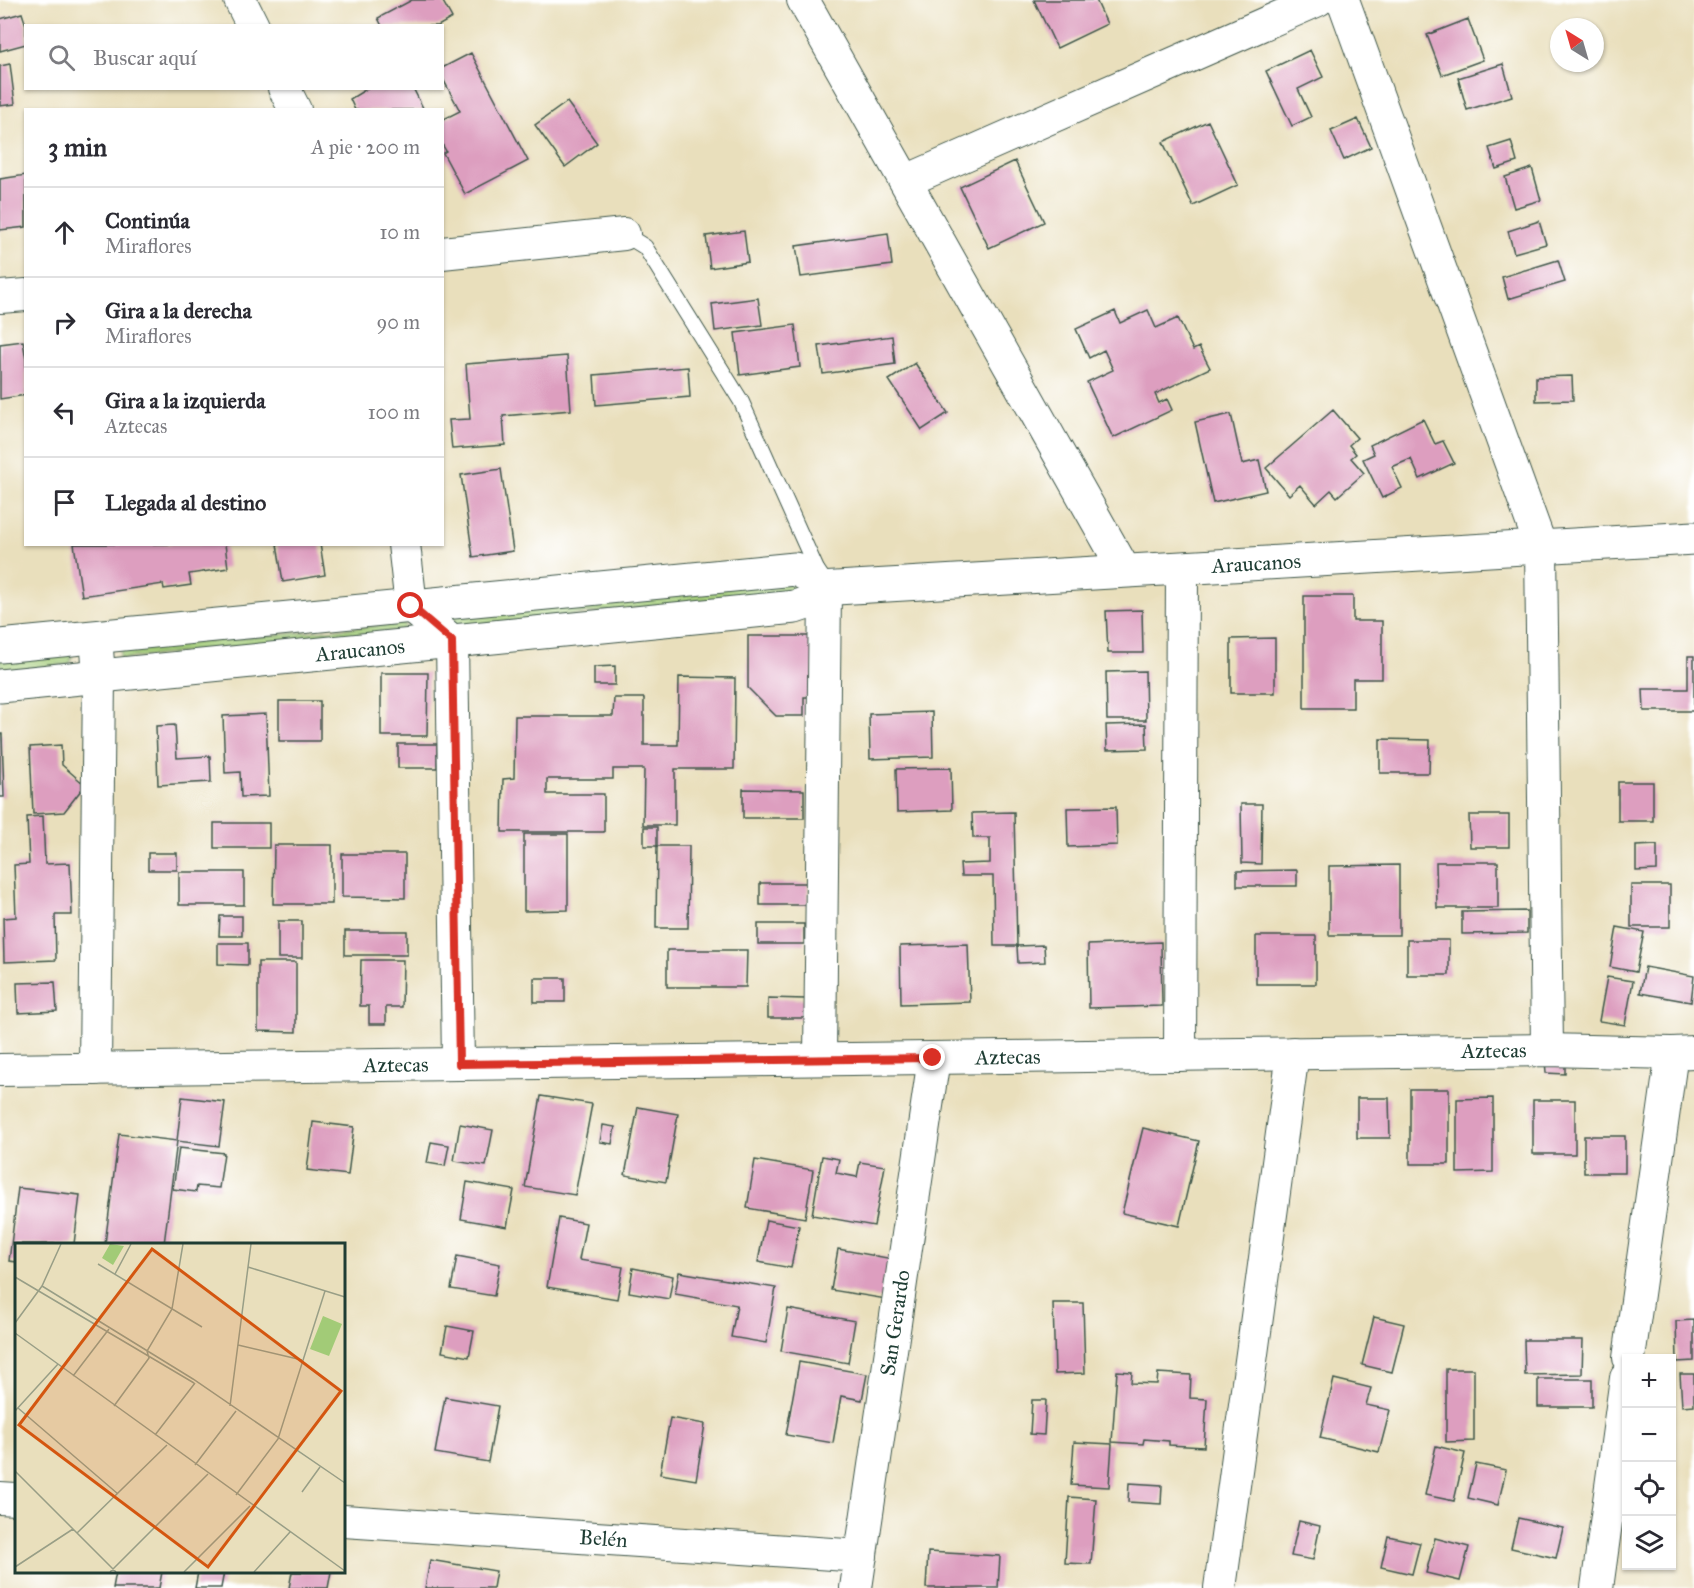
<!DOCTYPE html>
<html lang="es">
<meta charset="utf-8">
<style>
:root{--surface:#fff;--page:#f7f7f7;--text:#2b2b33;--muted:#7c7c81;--line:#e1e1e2}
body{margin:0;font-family:"IM FELL Great Primer",serif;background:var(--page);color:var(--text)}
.controls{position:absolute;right:18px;bottom:18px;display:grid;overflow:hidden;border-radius:0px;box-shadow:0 2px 4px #0004}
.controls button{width:54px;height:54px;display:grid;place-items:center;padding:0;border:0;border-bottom:2px solid var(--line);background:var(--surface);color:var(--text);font:30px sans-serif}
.compass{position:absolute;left:1550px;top:18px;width:54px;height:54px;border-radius:50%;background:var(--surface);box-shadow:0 2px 4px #0004;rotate:323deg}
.stop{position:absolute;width:18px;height:18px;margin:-14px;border:4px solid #d93025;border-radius:50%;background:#fff}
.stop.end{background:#d93025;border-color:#fff;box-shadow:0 2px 6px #0008}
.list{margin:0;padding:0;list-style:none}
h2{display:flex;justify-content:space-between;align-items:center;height:78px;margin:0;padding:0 24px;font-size:26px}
h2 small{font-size:20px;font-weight:400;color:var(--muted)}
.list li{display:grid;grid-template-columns:39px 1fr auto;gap:18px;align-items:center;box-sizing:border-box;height:90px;padding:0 24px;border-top:2px solid var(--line)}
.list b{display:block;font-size:22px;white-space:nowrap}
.list p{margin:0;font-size:20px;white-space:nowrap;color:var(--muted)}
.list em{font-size:20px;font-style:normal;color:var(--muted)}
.icon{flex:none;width:33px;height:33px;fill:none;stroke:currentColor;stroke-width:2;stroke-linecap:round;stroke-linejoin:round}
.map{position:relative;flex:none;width:1694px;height:1588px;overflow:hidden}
.search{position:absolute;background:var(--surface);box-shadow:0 2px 4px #0004;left:24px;top:24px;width:420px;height:66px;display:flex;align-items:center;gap:15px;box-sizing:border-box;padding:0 21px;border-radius:0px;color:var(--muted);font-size:22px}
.panel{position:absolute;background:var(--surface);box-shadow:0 2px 4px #0004;left:24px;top:108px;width:420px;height:438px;border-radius:0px}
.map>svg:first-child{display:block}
.green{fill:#a2cb77;stroke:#608456;stroke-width:1.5}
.building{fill:#dd9ebf}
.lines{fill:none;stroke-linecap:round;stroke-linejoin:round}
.service-casing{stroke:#3d5548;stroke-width:17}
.minor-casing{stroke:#3d5548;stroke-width:34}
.tertiary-casing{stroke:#3d5548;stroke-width:35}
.service{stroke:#fff;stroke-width:15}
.minor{stroke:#fff;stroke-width:32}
.tertiary{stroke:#fff;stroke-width:33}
.route{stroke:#d93025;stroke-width:8}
.labels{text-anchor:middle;stroke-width:6;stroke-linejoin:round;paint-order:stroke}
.street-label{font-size:21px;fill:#1f3d34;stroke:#fff}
.inset-road{fill:none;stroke:#989e86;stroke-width:1.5}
.view{fill:#d45610;fill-opacity:0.15;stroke:#d45610;stroke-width:3}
.inset-edge{fill:none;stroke:#1f3d34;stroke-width:3}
</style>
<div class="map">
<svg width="1694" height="1588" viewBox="0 0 1694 1588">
<rect width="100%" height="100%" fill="#fff"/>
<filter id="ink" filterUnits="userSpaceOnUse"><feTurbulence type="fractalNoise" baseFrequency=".0167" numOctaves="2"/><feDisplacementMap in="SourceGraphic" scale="12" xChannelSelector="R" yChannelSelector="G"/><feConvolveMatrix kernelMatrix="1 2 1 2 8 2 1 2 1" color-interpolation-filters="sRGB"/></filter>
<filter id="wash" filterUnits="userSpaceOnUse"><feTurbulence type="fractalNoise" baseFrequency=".008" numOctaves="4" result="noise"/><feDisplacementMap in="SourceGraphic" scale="24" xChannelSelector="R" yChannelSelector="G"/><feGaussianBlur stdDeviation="1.35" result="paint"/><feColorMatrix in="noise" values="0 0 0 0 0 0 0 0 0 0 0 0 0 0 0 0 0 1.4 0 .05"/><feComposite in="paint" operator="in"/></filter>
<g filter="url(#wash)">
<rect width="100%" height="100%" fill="#e9dfbc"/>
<!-- green -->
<path class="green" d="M 797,579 L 801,591 L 451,628 L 446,616 Z
M 405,623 L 404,630 L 122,659 L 120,656 L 121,649 Z
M 70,653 L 72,657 L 70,664 L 0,672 L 0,658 Z"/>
<g id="blocks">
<!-- building -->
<path class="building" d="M 412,0 L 442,0 L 452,18 L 438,26 L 382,26 L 378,18 Z
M 1034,0 L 1096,0 L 1107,24 L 1057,48 Z
M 22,13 L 26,25 L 26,44 L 0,51 L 0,19 Z
M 1468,19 L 1483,60 L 1442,75 L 1427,35 Z
M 1310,50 L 1323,77 L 1298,89 L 1311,117 L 1292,126 L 1266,71 Z
M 471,53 L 528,161 L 465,194 L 443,153 L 446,151 L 442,144 L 442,120 L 460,111 L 442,77 L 442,68 Z
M 10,64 L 15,104 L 0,106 L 0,66 Z
M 1503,64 L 1512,96 L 1467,110 L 1458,78 Z
M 368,88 L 413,88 L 424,110 L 355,110 L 350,99 Z
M 567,102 L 597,143 L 565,167 L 535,125 Z
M 1358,119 L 1371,147 L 1344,160 L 1331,131 Z
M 1208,121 L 1238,185 L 1193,206 L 1163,142 Z
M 1511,141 L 1517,162 L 1496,169 L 1489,148 Z
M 1015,161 L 1044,222 L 989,248 L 960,187 Z
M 1532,168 L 1541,200 L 1514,208 L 1505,177 Z
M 26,175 L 26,227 L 0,230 L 0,179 Z
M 1539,221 L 1546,244 L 1514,253 L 1508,231 Z
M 744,231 L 748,262 L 710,268 L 706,236 Z
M 888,233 L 892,265 L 801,277 L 796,246 Z
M 1558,260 L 1565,282 L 1508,299 L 1502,277 Z
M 758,298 L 762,325 L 715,331 L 712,304 Z
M 1148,310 L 1156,328 L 1178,318 L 1193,350 L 1199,347 L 1210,368 L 1155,394 L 1159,403 L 1167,399 L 1172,410 L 1113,438 L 1087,382 L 1113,370 L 1104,350 L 1089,358 L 1076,329 L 1115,311 L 1120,323 Z
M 795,325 L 800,367 L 740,375 L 735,333 Z
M 892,336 L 895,364 L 823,374 L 819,346 Z
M 23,341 L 26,360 L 26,395 L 0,399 L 0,344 Z
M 567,356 L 571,410 L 503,416 L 505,445 L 452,449 L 449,420 L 470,419 L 466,364 Z
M 915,363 L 948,413 L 922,430 L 889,380 Z
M 688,367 L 690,397 L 596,405 L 594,375 Z
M 1572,376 L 1573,400 L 1536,401 L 1536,377 Z
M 1333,410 L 1357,438 L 1349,445 L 1356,454 L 1351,458 L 1364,473 L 1337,497 L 1331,490 L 1316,504 L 1300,485 L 1289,495 L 1266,468 Z
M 1231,414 L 1242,464 L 1259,460 L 1266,491 L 1213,503 L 1195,422 Z
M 1423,419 L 1435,444 L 1443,441 L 1454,463 L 1420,479 L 1411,459 L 1392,467 L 1402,488 L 1382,498 L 1363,459 L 1374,454 L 1370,445 Z
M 501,469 L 513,551 L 473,557 L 461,475 Z
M 74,544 L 225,544 L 228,568 L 189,574 L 191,585 L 164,589 L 163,584 L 82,596 Z
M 277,544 L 320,544 L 325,575 L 283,582 Z
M 1304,596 L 1353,596 L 1353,621 L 1382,621 L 1382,679 L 1353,679 L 1353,708 L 1304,708 Z
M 1142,610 L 1143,653 L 1108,653 L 1106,611 Z
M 748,636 L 815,636 L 814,697 L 804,697 L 804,716 L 776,716 L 748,688 Z
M 1275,638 L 1275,693 L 1231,693 L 1231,639 Z
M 1688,656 L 1694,656 L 1694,711 L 1644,711 L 1643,689 L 1688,689 Z
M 615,666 L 615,685 L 594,685 L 594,667 Z
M 1145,671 L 1146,720 L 1107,720 L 1106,672 Z
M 381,673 L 428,673 L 427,736 L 381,736 Z
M 679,677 L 735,678 L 734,769 L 675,769 L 675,825 L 643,825 L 644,769 L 613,769 L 613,779 L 547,779 L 547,794 L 604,794 L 604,832 L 502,832 L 503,779 L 514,778 L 515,716 L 613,716 L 614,698 L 644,698 L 644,745 L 678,745 Z
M 279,701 L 320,701 L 320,741 L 279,741 Z
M 932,712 L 933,757 L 870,759 L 869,714 Z
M 266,714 L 269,796 L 241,797 L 240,772 L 225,773 L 223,716 Z
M 1146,724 L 1147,749 L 1107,750 L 1106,725 Z
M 175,725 L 177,758 L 210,756 L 211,782 L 158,785 L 156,726 Z
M 0,734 L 2,734 L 4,797 L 0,797 Z
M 1380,739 L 1430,740 L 1429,773 L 1380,773 Z
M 398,744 L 437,744 L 437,768 L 398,768 Z
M 61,745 L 62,765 L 85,785 L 64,812 L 33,814 L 30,747 Z
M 951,768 L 952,810 L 897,812 L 896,769 Z
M 1618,782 L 1653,782 L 1653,821 L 1618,821 Z
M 743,789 L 804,790 L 804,818 L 743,818 Z
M 1241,804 L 1262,804 L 1261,864 L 1242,863 Z
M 1116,807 L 1117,845 L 1068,847 L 1067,808 Z
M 1014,812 L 1017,946 L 994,946 L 993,876 L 961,876 L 960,864 L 990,863 L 990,838 L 973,838 L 972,813 Z
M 1469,815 L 1509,815 L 1509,847 L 1470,847 Z
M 43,816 L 45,864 L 70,863 L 72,915 L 55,915 L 56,960 L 4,962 L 3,918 L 16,917 L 14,865 L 29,864 L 27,817 Z
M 214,823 L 269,823 L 269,848 L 214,848 Z
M 644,827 L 657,827 L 657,846 L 644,846 Z
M 524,834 L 568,834 L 568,910 L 524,911 Z
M 274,845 L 332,845 L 332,904 L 273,904 Z
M 1657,845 L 1657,870 L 1636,871 L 1636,846 Z
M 657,846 L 689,846 L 688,928 L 656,928 Z
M 148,853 L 177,853 L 177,870 L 148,870 Z
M 342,854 L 405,854 L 405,898 L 342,897 Z
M 1436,862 L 1498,862 L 1498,908 L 1437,908 Z
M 1399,865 L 1399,935 L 1329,935 L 1329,866 Z
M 1297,870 L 1297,886 L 1237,886 L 1237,871 Z
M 179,872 L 244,872 L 244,905 L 179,905 Z
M 760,883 L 808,883 L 808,905 L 760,905 Z
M 1631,885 L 1670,885 L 1670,927 L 1631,927 Z
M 1527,911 L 1527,933 L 1462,934 L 1462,912 Z
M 220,916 L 242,916 L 242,936 L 219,936 Z
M 278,921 L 302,921 L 302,958 L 278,958 Z
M 758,924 L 804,924 L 804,944 L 758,944 Z
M 1617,927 L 1644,932 L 1636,972 L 1610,967 Z
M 345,931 L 407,931 L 407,955 L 345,955 Z
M 1256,936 L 1316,936 L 1316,984 L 1256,984 Z
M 1407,940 L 1449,940 L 1449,975 L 1407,975 Z
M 1161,942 L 1162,1006 L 1089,1008 L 1088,945 Z
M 218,943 L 248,943 L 248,965 L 218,964 Z
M 968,944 L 970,1002 L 901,1004 L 900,946 Z
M 1044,945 L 1045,962 L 1018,963 L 1017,946 Z
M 667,950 L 747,950 L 746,987 L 667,987 Z
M 361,960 L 403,960 L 402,1007 L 386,1007 L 386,1024 L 369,1024 L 369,1006 L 360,1006 Z
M 258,962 L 296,962 L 296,1032 L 258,1031 Z
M 1645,967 L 1694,976 L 1691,1002 L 1640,993 Z
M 1607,977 L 1633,981 L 1625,1025 L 1599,1021 Z
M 534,978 L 565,978 L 565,1002 L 534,1002 Z
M 55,982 L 57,1011 L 18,1013 L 17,983 Z
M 768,998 L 805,999 L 805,1018 L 768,1018 Z
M 1565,1059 L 1565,1074 L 1546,1073 L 1545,1060 Z
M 1410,1089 L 1449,1089 L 1449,1164 L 1410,1164 Z
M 541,1096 L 592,1104 L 575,1195 L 525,1187 Z
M 182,1097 L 225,1102 L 219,1146 L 177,1141 L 164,1244 L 105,1244 L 119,1134 L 177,1141 Z
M 1357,1098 L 1389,1098 L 1390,1138 L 1357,1138 Z
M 1493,1098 L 1493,1172 L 1457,1173 L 1457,1099 Z
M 1533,1100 L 1575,1100 L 1575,1154 L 1533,1154 Z
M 638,1107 L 678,1114 L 666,1182 L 625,1175 Z
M 313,1122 L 354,1127 L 348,1175 L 307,1170 Z
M 460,1124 L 493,1130 L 486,1166 L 454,1161 Z
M 603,1125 L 615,1127 L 612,1144 L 600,1142 Z
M 1143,1128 L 1199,1141 L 1179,1226 L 1122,1213 Z
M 1584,1136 L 1625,1136 L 1625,1173 L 1584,1173 Z
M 431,1142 L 449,1145 L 445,1166 L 427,1163 Z
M 179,1148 L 224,1153 L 219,1188 L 197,1186 L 196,1192 L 173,1189 Z
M 822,1156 L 839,1159 L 836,1173 L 857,1177 L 860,1162 L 885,1166 L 874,1226 L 812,1215 Z
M 755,1160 L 813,1170 L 805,1218 L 747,1208 Z
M 467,1182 L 514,1190 L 507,1227 L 461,1219 Z
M 18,1188 L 80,1195 L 74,1244 L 16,1244 L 16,1262 L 9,1261 Z
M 559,1218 L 586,1223 L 579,1260 L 623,1267 L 617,1299 L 547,1287 Z
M 766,1220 L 799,1226 L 791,1268 L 758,1262 Z
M 838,1249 L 893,1259 L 886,1299 L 831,1290 Z
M 457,1256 L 500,1264 L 494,1296 L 451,1289 Z
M 633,1268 L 673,1276 L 669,1299 L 629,1292 Z
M 679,1272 L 776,1288 L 766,1343 L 731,1337 L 737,1305 L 675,1294 Z
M 1053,1303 L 1083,1303 L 1085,1373 L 1055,1374 Z
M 788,1309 L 855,1321 L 848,1363 L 781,1351 Z
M 1374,1317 L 1404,1324 L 1392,1372 L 1362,1365 Z
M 1694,1320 L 1694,1361 L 1677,1362 L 1676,1321 Z
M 447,1326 L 474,1331 L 469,1357 L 442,1352 Z
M 1524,1340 L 1583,1340 L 1582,1374 L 1525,1375 Z
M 799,1362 L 867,1374 L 862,1400 L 841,1396 L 833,1443 L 786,1435 Z
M 1446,1369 L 1474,1369 L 1474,1441 L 1446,1442 Z
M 1117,1371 L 1132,1372 L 1131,1383 L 1157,1384 L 1158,1373 L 1191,1375 L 1190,1398 L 1207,1399 L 1204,1447 L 1169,1445 L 1169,1441 L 1144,1439 L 1143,1444 L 1112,1442 Z
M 1680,1374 L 1694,1374 L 1694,1405 L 1682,1406 Z
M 1334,1379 L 1371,1388 L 1366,1405 L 1390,1410 L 1379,1452 L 1320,1438 Z
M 1538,1379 L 1592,1379 L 1592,1407 L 1538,1407 Z
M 445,1397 L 498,1406 L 488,1462 L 435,1453 Z
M 1032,1400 L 1046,1400 L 1044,1435 L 1030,1434 Z
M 670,1418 L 705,1424 L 696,1480 L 660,1474 Z
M 1074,1442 L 1112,1444 L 1109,1487 L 1071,1485 Z
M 1436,1446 L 1465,1453 L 1454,1501 L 1425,1495 Z
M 1476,1464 L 1506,1470 L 1498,1505 L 1468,1498 Z
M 1129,1483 L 1162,1485 L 1161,1504 L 1128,1502 Z
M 1069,1497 L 1096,1499 L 1091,1564 L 1065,1563 Z
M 1518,1518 L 1563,1528 L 1556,1558 L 1511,1548 Z
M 1299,1521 L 1320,1526 L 1313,1560 L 1291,1556 Z
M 1388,1536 L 1420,1543 L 1412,1574 L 1381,1567 Z
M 1435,1538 L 1469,1547 L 1460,1581 L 1426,1573 Z
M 928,1552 L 1000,1556 L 998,1588 L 926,1588 Z
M 430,1560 L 496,1571 L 493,1588 L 425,1588 Z
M 116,1572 L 162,1572 L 159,1588 L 113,1588 Z
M 198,1572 L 224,1572 L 221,1588 L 195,1588 Z
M 292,1572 L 331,1572 L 328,1588 L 289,1588 Z"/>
</g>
</g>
<g filter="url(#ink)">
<use href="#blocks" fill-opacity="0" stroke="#3d5548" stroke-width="1.5"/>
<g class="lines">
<!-- service casing -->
<g class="service-casing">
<path id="service" d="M 624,234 L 645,247 L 741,401 L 819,575"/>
</g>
<!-- minor casing -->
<g class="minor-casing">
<g id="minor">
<path d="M 240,0 L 253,26"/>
<path d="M 803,0 L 1125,571"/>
<path d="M 1343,0 L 1541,547 L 1547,1050"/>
<path d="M 284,88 L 295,110"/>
<path d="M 906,181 L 1318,0"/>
<path d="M 442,253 L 624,234"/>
<path d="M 0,297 L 26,295"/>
<path d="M 404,544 L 411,606 L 452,641 L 458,1064"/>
<path d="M 1180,1055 L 1182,568"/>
<path d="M 820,1059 L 825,589"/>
<path d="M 95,1069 L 99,675 L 96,637"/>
<path id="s1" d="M 0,1070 L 1547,1050 L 1672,1053 L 1694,1052"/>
<path d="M 1629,1358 L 1672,1053"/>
<path d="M 0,1498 L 16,1499"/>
<path id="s2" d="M 344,1521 L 861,1556"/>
<path id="s3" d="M 856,1588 L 934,1058"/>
<path d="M 1220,1588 L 1293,1053"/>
<path d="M 1597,1588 L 1626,1378"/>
</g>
</g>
<!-- tertiary casing -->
<g class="tertiary-casing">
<g id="tertiary">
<path id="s4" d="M 819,589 L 1694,538"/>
<path d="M 0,646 L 795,569 L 810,576 L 819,589"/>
<path id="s5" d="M 0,686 L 795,607 L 810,602 L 819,589"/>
</g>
</g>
<!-- service -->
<use href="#service" class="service"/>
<!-- minor -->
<use href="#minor" class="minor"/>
<!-- tertiary -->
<use href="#tertiary" class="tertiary"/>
</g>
</g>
<g class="lines" filter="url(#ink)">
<!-- route -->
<path class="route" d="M 411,606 L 452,641 L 459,1064 L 933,1058"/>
</g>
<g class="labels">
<!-- street labels -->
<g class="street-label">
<text dy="7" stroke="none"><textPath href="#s4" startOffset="438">Araucanos</textPath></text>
<text dy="7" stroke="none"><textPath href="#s5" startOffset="362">Araucanos</textPath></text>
<text dy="7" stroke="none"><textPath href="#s1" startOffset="1494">Aztecas</textPath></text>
<text dy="7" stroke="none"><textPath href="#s1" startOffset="1008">Aztecas</textPath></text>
<text dy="7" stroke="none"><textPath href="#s1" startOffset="396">Aztecas</textPath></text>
<text dy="7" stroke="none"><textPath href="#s3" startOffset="268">San Gerardo</textPath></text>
<text dy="7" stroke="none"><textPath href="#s2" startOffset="260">Belén</textPath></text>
</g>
</g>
<!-- overview -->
<g transform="translate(15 1243)">
<rect width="330" height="330" fill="#e9dfbc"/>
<path d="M 95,1 L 109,3 L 98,22 L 87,15 ZM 308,73 L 327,81 L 314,113 L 295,106 Z" fill="#a2cb77"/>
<path class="inset-road" d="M 83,21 L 187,84M 233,24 L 330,54M 100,31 L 116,1M 0,34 L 179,140M 27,43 L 178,136 L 330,240M 0,80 L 27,43 L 46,1M 0,90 L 330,328M 223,102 L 287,117M 58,133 L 94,86M 99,163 L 134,115 L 132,108 L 157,66 L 168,1M 215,163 L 236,1M 3,165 L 103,251M 0,168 L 43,121M 140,192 L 180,140M 180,222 L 221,168M 0,228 L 101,329M 287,249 L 305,224M 221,252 L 263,196 L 310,48M 62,290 L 152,202M 0,324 L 58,286M 95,329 L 193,231M 169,329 L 235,263M 239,329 L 275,289"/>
<path class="view" d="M 137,6 L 326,148 L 193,324 L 4,182 Z"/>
<rect width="330" height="330" class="inset-edge"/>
</g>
</svg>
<div class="controls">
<button>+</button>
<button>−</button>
<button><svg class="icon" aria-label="locate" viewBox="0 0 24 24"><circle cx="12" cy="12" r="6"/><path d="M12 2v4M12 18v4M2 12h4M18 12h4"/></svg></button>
<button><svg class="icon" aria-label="layers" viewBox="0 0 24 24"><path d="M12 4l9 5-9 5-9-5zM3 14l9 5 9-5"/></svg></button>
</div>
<svg class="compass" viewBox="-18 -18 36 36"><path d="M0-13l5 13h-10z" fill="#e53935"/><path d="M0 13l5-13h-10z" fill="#7c7c81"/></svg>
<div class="stop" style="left:411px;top:606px"></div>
<div class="stop end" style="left:933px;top:1058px"></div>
<div class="search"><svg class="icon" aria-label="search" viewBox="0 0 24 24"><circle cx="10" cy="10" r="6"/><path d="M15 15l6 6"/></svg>Buscar aquí</div>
<section class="panel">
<h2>3 min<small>A pie · 200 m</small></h2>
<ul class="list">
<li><svg class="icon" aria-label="ahead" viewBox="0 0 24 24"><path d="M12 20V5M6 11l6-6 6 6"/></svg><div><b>Continúa</b><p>Miraflores</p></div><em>10 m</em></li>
<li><svg class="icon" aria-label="right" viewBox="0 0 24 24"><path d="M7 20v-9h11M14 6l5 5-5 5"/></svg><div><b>Gira a la derecha</b><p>Miraflores</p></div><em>90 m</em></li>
<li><svg class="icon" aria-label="left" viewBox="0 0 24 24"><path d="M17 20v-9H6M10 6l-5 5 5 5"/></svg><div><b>Gira a la izquierda</b><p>Aztecas</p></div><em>100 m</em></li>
<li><svg class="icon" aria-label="arrive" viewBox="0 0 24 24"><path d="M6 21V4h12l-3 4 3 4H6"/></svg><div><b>Llegada al destino</b></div></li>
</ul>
</section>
</div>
